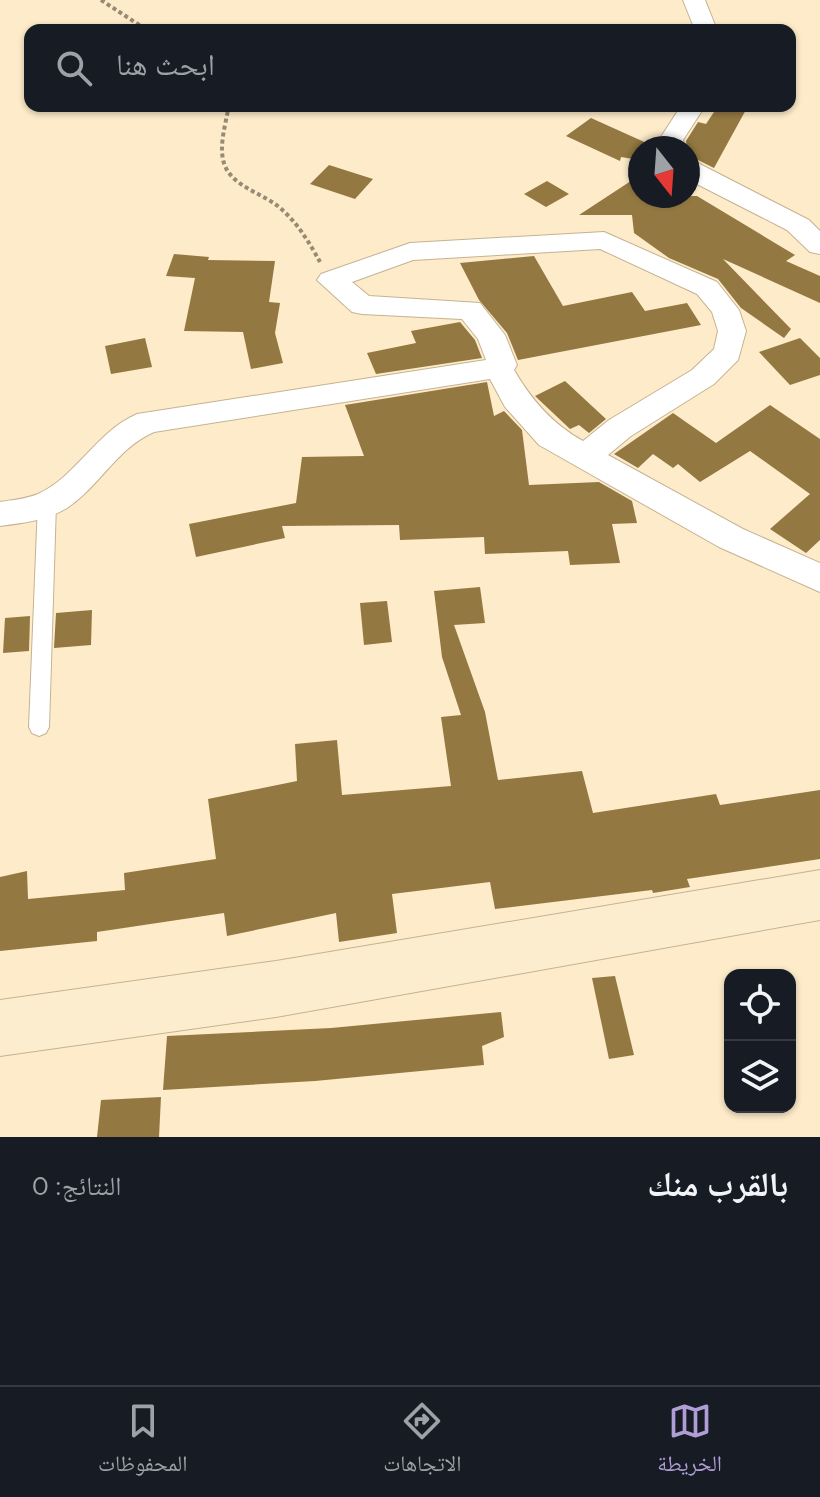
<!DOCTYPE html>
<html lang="ar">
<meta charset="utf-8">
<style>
:root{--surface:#171b24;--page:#20242c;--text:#f1f3f6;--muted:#9ea1a6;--line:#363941;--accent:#af9ed6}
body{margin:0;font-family:Figtree,"Noto Naskh Arabic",sans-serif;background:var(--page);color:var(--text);direction:rtl}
.controls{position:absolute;right:24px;bottom:24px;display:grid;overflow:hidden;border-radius:16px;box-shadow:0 2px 6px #0004}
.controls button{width:72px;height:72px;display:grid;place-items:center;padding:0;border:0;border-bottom:2px solid var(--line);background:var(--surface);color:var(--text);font:40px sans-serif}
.compass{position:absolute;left:628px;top:136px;width:72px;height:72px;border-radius:50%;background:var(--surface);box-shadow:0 2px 6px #0004;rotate:163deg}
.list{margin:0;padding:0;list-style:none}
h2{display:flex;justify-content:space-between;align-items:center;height:104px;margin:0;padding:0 32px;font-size:34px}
h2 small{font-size:26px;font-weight:400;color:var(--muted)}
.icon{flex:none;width:44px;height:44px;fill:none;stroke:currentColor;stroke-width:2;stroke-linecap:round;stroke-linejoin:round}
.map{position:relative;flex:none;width:820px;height:1137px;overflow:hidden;direction:ltr}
.search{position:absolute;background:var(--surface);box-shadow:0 2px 6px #0004;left:24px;right:24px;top:24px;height:88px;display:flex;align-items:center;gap:20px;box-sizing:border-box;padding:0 28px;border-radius:16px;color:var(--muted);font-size:30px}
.sheet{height:248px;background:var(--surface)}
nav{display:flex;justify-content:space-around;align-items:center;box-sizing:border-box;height:112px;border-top:2px solid var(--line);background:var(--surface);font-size:22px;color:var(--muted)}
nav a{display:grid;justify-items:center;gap:4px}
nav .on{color:var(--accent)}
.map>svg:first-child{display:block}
.building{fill:#937841}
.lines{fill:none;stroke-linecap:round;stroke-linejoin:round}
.lane-casing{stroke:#c4b392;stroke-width:2}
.street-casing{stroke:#c4b392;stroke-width:2}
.secondary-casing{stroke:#c4b392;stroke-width:2}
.path{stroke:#988b73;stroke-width:4;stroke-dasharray:4 3;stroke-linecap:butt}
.lane{fill:#fff;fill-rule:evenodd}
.street{fill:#fff;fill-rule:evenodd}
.secondary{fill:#fcedce;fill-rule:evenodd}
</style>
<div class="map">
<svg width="820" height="1137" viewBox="0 0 820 1137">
<rect width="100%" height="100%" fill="#fdebc9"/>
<!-- building -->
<path class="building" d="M 718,106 L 748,106 L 714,168 L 688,155 L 686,141 L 698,122 L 706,124 Z
M 591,118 L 651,145 L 640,148 L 640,154 L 633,159 L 621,157 L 620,161 L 566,136 Z
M 329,165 L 373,179 L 355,199 L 310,184 Z
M 640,175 L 640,196 L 697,196 L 795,255 L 786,261 L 820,276 L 820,303 L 723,259 L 791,329 L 784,338 L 741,308 L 718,279 L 669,258 L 634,233 L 632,215 L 579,215 Z
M 547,181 L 569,194 L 546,207 L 524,194 Z
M 174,254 L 209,257 L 208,260 L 275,261 L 269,302 L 280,303 L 275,333 L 283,363 L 251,369 L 243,332 L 184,331 L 195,278 L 166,276 Z
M 534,256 L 563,306 L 632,292 L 645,311 L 687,303 L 701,325 L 518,360 L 507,333 L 479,300 L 460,263 Z
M 460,322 L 475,340 L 482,358 L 376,374 L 367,353 L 416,343 L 411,331 Z
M 145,338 L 152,367 L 111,374 L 105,346 Z
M 800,338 L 820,358 L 820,375 L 790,385 L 759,352 Z
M 565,381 L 606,419 L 589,433 L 579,425 L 570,429 L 535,396 Z
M 487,382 L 494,416 L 504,411 L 522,430 L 529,485 L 599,482 L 632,501 L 637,523 L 612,524 L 620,563 L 570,565 L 568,551 L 485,554 L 484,537 L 400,540 L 399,525 L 282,526 L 285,538 L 196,557 L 189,524 L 296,503 L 302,457 L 364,456 L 345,405 Z
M 770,405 L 820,439 L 820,540 L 806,553 L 770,529 L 810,494 L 750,451 L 700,482 L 678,464 L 673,468 L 653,454 L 638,468 L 614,454 L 673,413 L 716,443 Z
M 480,587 L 485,623 L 454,625 L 485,712 L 498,780 L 582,771 L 593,813 L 716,794 L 720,805 L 820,790 L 820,859 L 687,879 L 690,887 L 653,893 L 652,890 L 495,909 L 490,882 L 392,894 L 397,933 L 339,942 L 336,913 L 227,936 L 224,913 L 97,932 L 97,941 L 0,951 L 0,877 L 27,871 L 28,899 L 125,890 L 124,873 L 216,859 L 208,799 L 297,781 L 295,744 L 337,740 L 342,795 L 451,786 L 441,717 L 461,715 L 442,657 L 434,591 Z
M 387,601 L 392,642 L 364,645 L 360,603 Z
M 92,610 L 91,645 L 54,648 L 56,613 Z
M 30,616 L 29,651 L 3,653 L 5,618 Z
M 615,976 L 634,1055 L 609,1059 L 592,978 Z
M 501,1012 L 504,1037 L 482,1046 L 484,1065 L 315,1081 L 163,1090 L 167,1036 L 331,1028 Z
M 161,1097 L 159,1137 L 97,1137 L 101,1100 Z"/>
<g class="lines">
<!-- lane casing -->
<g class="lane-casing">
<path id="lane" d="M 47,496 L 56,503 L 49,727 L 46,733 L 39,736 L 32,733 L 29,727 L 38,503 Z"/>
</g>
<!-- street casing -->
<g class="street-casing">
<path id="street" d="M 683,0 L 705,0 L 717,30 L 695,30 Z
M 681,106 L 705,106 L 683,140 L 685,148 L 661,148 L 659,140 Z
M 688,158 L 809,220 L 820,231 L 820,254 L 810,252 L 787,230 L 691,181 L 688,178 Z
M 604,232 L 717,282 L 739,310 L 746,331 L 738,360 L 714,384 L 631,436 L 608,455 L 743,529 L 820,563 L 820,592 L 719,547 L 539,445 L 505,407 L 490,379 L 154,432 C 117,448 100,486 67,508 C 48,520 23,523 0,526 L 0,502 C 12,500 26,499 38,494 C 77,476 96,432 137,414 L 486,360 L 478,339 L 462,319 L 362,314 L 352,312 L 317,280 L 321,274 L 410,243 ZM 600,249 L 697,294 L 712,312 L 718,331 L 714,349 L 692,370 L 609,420 L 583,441 C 552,424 531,399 514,370 L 517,365 L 505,335 L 480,303 L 369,296 L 352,282 L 413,260 Z"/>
</g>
<!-- secondary casing -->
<g class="secondary-casing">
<path id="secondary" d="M 820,870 L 820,920 L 276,1017 L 0,1056 L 0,1000 L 276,961 Z"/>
</g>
<!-- path -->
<path class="path" d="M 101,0 L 147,30
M 225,106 L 228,110 C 225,127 218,149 225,166 C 234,187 262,193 279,207 C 297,222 309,242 320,262"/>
<!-- lane -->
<use href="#lane" class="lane"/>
<!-- street -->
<use href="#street" class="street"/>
<!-- secondary -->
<use href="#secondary" class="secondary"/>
</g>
</svg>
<div class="controls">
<button><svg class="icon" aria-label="locate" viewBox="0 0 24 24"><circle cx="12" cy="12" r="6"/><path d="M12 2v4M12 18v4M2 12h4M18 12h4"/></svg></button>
<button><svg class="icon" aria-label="layers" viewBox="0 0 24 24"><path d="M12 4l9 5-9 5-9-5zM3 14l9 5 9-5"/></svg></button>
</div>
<svg class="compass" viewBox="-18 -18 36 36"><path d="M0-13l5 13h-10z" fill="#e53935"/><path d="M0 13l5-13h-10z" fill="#9ea1a6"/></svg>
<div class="search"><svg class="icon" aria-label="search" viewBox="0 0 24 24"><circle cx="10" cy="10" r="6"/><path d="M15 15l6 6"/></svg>ابحث هنا</div>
</div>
<section class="sheet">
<h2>بالقرب منك<small>النتائج: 0</small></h2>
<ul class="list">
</ul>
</section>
<nav>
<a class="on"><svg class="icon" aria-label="map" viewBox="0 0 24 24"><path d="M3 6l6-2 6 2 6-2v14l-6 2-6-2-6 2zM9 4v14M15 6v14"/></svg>الخريطة</a>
<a><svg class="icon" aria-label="directions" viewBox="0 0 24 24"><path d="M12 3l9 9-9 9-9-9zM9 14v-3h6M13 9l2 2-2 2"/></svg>الاتجاهات</a>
<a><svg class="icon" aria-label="saved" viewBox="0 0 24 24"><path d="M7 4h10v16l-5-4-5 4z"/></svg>المحفوظات</a>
</nav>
